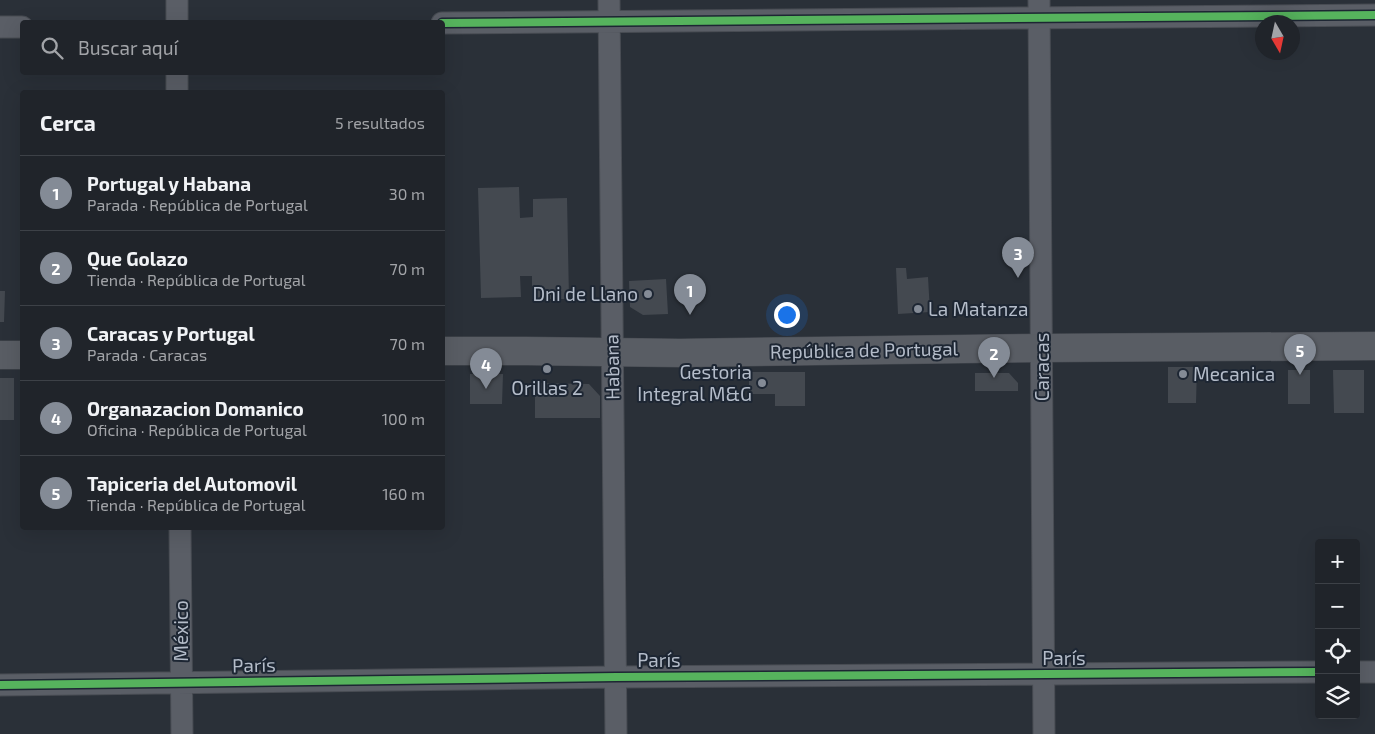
<!DOCTYPE html>
<html lang="es">
<meta charset="utf-8">
<style>
:root{--surface:#20242a;--page:#2d3036;--text:#f1f3f6;--muted:#a2a4a8;--line:#3d4147;--accent:#848b96}
body{margin:0;font-family:"Exo 2",sans-serif;background:var(--page);color:var(--text)}
.controls{position:absolute;right:15px;bottom:15px;display:grid;overflow:hidden;border-radius:5px;box-shadow:0 5px 20px #0002}
.controls button{width:45px;height:45px;display:grid;place-items:center;padding:0;border:0;border-bottom:1px solid var(--line);background:var(--surface);color:var(--text);font:25px sans-serif}
.compass{position:absolute;left:1255px;top:15px;width:45px;height:45px;border-radius:50%;background:var(--surface);box-shadow:0 5px 20px #0002;rotate:171deg}
.you{position:absolute;left:786px;top:314px;width:18px;height:18px;margin:-12px;border:4px solid #fff;border-radius:50%;background:#1a73e8;box-shadow:0 0 0 8px #1a73e833}
.badge{display:grid;place-items:center;width:32px;height:32px;border-radius:50%;background:var(--accent);color:#fff;font-size:16px;font-weight:700}
.pin{position:absolute;translate:-50% -41px;filter:drop-shadow(0 1px 2px #0008)}
.pin::after{content:'';position:absolute;top:26px;width:18px;height:15px;background:inherit;clip-path:polygon(0 0,100% 0,50% 100%)}
.list{margin:0;padding:0;list-style:none}
h2{display:flex;justify-content:space-between;align-items:center;height:65px;margin:0;padding:0 20px;font-size:21px}
h2 small{font-size:16px;font-weight:400;color:var(--muted)}
.list li{display:grid;grid-template-columns:32px 1fr auto;gap:15px;align-items:center;box-sizing:border-box;height:75px;padding:0 20px;border-top:1px solid var(--line)}
.list b{display:block;font-size:19px;white-space:nowrap}
.list p{margin:0;font-size:16px;white-space:nowrap;color:var(--muted)}
.list em{font-size:16px;font-style:normal;color:var(--muted)}
.icon{flex:none;width:28px;height:28px;fill:none;stroke:currentColor;stroke-width:2;stroke-linecap:round;stroke-linejoin:round}
.map{position:relative;flex:none;width:1375px;height:734px;overflow:hidden}
.search{position:absolute;background:var(--surface);box-shadow:0 5px 20px #0002;left:20px;top:20px;width:425px;height:55px;display:flex;align-items:center;gap:12px;box-sizing:border-box;padding:0 18px;border-radius:5px;color:var(--muted);font-size:19px}
.panel{position:absolute;background:var(--surface);box-shadow:0 5px 20px #0002;left:20px;top:90px;width:425px;height:440px;border-radius:5px}
.map>svg:first-child{display:block}
.building{fill:#444950}
.lines{fill:none;stroke-linecap:round;stroke-linejoin:round}
.minor-casing{stroke:#484c53;stroke-width:23}
.secondary-casing{stroke:#484c53;stroke-width:29}
.minor{stroke:#5a5e66;stroke-width:21}
.secondary{stroke:#595d64;stroke-width:28}
.cycleway-casing{stroke:#1d2633;stroke-width:11}
.cycleway{stroke:#56b35d;stroke-width:8}
.poi-dot{fill:#848b96;stroke:#1d2633;stroke-width:2}
.labels{text-anchor:middle;stroke-width:4;stroke-linejoin:round;paint-order:stroke}
.poi-label{font-size:19px;fill:#b4bcc9;stroke:#1d2633;text-anchor:end}
.street-label{font-size:19px;fill:#b4bcc9;stroke:#1d2633}
</style>
<div class="map">
<svg width="1375" height="734" viewBox="0 0 1375 734">
<rect width="100%" height="100%" fill="#2a3038"/>
<!-- building -->
<path class="building" d="M 519,187 L 520,218 L 533,217 L 533,199 L 567,198 L 569,299 L 532,299 L 532,276 L 520,276 L 521,297 L 481,298 L 478,188 Z
M 896,268 L 906,268 L 907,279 L 928,277 L 930,312 L 898,314 Z
M 666,279 L 668,314 L 643,315 L 630,307 L 629,281 Z
M 0,291 L 5,291 L 4,322 L 0,322 Z
M 1168,367 L 1197,367 L 1196,403 L 1168,403 Z
M 1288,370 L 1310,370 L 1310,404 L 1288,404 Z
M 1333,370 L 1364,370 L 1364,413 L 1334,413 Z
M 749,372 L 805,372 L 805,406 L 775,406 L 775,394 L 749,394 Z
M 975,373 L 1009,373 L 1018,383 L 1018,391 L 975,391 Z
M 470,374 L 503,374 L 502,404 L 470,404 Z
M 0,378 L 14,378 L 14,420 L 0,420 Z
M 535,383 L 589,384 L 600,396 L 600,418 L 535,418 Z"/>
<g class="lines">
<!-- minor casing -->
<g class="minor-casing">
<path id="minor" d="M 177,0 L 177,22
M 609,0 L 616,734
M 1039,0 L 1044,734
M 442,23 L 1375,15
M 0,27 L 22,27
M 177,72 L 177,92
M 180,528 L 182,734
M 1356,672 L 1375,672
M 0,685 L 616,677 L 1319,672"/>
</g>
<!-- secondary casing -->
<g class="secondary-casing">
<path id="secondary" d="M 442,351 L 526,351 L 680,353 L 1042,348 L 1375,346
M 0,355 L 22,355"/>
</g>
<!-- minor -->
<use href="#minor" class="minor"/>
<!-- secondary -->
<use href="#secondary" class="secondary"/>
<!-- cycleway casing -->
<g class="cycleway-casing">
<path id="cycleway" d="M 442,23 L 1375,15
M 0,685 L 616,677 L 1319,672"/>
</g>
<!-- cycleway -->
<use href="#cycleway" class="cycleway"/>
</g>
<!-- markers -->
<g class="poi-dot">
<circle cx="648" cy="294" r="5"/>
<circle cx="918" cy="309" r="5"/>
<circle cx="547" cy="369" r="5"/>
<circle cx="1183" cy="374" r="5"/>
<circle cx="762" cy="383" r="5"/>
</g>
<g class="labels">
<!-- poi labels -->
<g class="poi-label">
<text x="638" y="301">Dni de Llano</text>
<text x="928" y="316" text-anchor="start">La Matanza</text>
<text x="752" y="379">Gestoria<tspan x="752" dy="22">Integral M&amp;G</tspan></text>
<text x="1193" y="381" text-anchor="start">Mecanica</text>
<text x="547" y="395" text-anchor="middle">Orillas 2</text>
</g>
<!-- street labels -->
<g class="street-label">
<text transform="translate(864 350) rotate(-1)" y="7">República de Portugal</text>
<text transform="translate(612 367) rotate(-91)" y="7">Habana</text>
<text transform="translate(1042 367) rotate(-90)" y="7">Caracas</text>
<text transform="translate(181 631) rotate(-90)" y="7">México</text>
<text x="1064" y="665">París</text>
<text x="659" y="667">París</text>
<text transform="translate(254 665) rotate(-1)" y="7">París</text>
</g>
</g>
</svg>
<div class="controls">
<button>+</button>
<button>−</button>
<button><svg class="icon" aria-label="locate" viewBox="0 0 24 24"><circle cx="12" cy="12" r="6"/><path d="M12 2v4M12 18v4M2 12h4M18 12h4"/></svg></button>
<button><svg class="icon" aria-label="layers" viewBox="0 0 24 24"><path d="M12 4l9 5-9 5-9-5zM3 14l9 5 9-5"/></svg></button>
</div>
<svg class="compass" viewBox="-18 -18 36 36"><path d="M0-13l5 13h-10z" fill="#e53935"/><path d="M0 13l5-13h-10z" fill="#a2a4a8"/></svg>
<div class="you"></div>
<div class="pin badge" style="left:690px;top:315px">1</div>
<div class="pin badge" style="left:994px;top:378px">2</div>
<div class="pin badge" style="left:1018px;top:278px">3</div>
<div class="pin badge" style="left:486px;top:389px">4</div>
<div class="pin badge" style="left:1300px;top:375px">5</div>
<div class="search"><svg class="icon" aria-label="search" viewBox="0 0 24 24"><circle cx="10" cy="10" r="6"/><path d="M15 15l6 6"/></svg>Buscar aquí</div>
<section class="panel">
<h2>Cerca<small>5 resultados</small></h2>
<ul class="list">
<li><span class="badge">1</span><div><b>Portugal y Habana</b><p>Parada · República de Portugal</p></div><em>30 m</em></li>
<li><span class="badge">2</span><div><b>Que Golazo</b><p>Tienda · República de Portugal</p></div><em>70 m</em></li>
<li><span class="badge">3</span><div><b>Caracas y Portugal</b><p>Parada · Caracas</p></div><em>70 m</em></li>
<li><span class="badge">4</span><div><b>Organazacion Domanico</b><p>Oficina · República de Portugal</p></div><em>100 m</em></li>
<li><span class="badge">5</span><div><b>Tapiceria del Automovil</b><p>Tienda · República de Portugal</p></div><em>160 m</em></li>
</ul>
</section>
</div>
